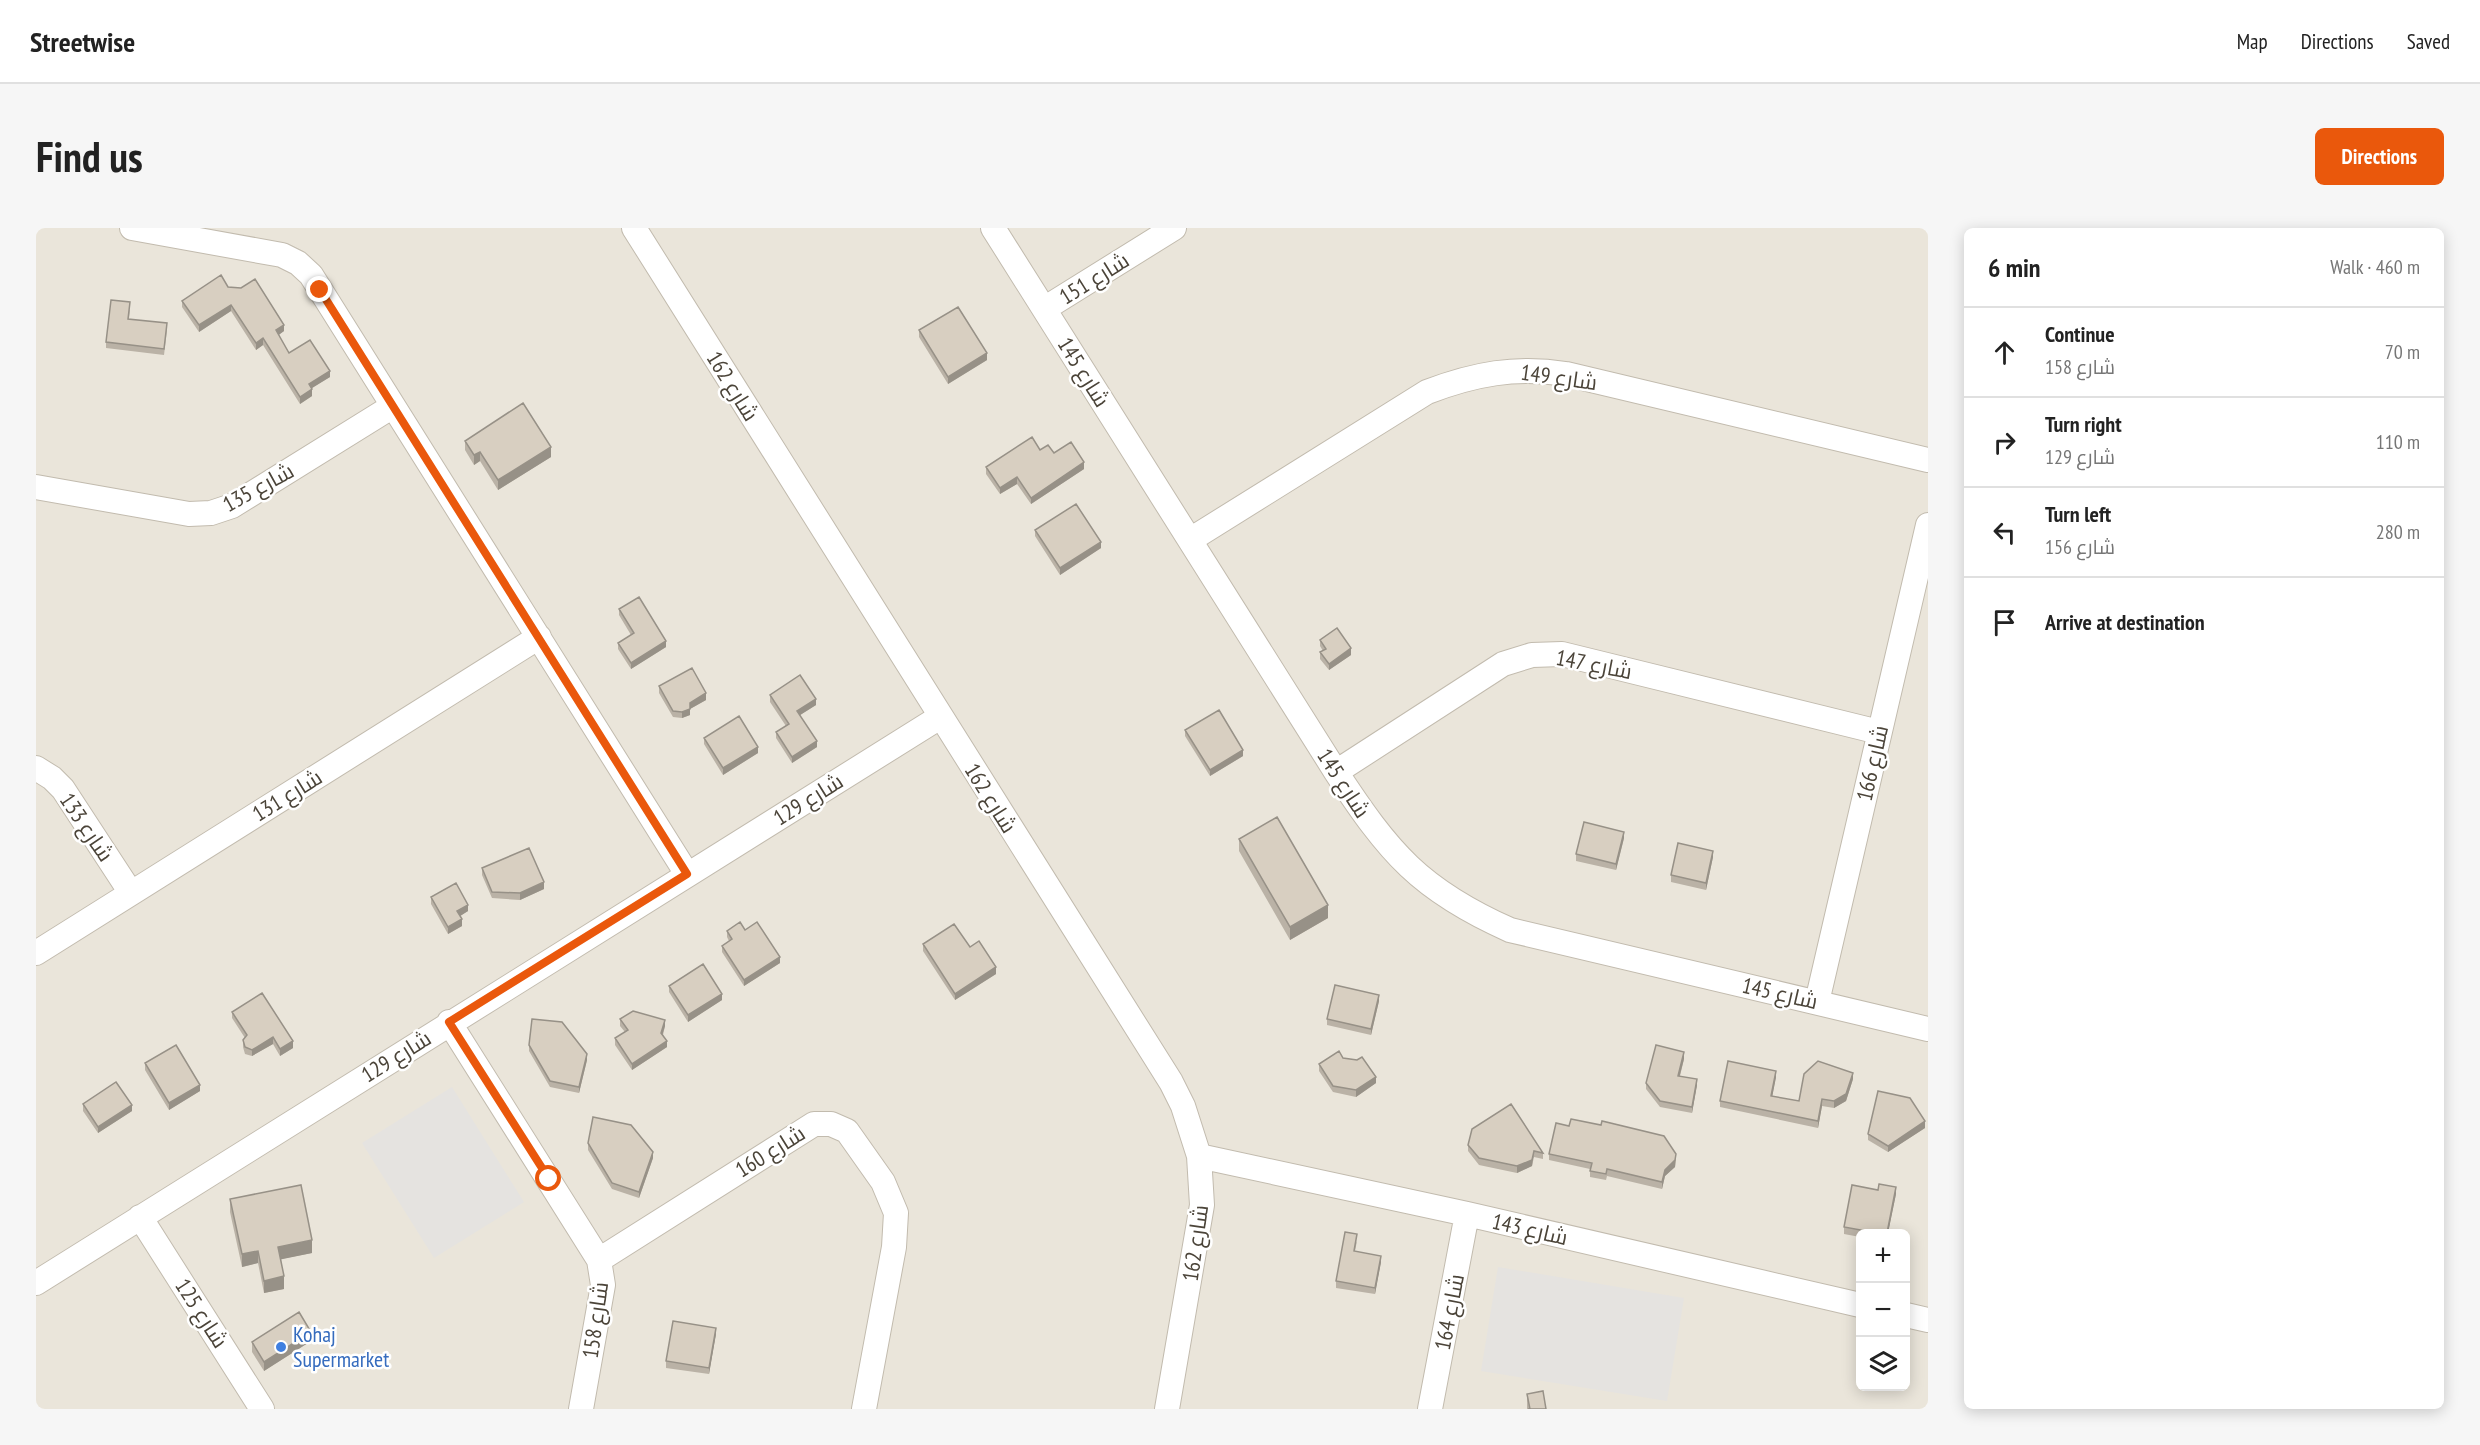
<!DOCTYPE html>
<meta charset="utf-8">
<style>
:root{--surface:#fff;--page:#f6f6f6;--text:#222;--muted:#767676;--line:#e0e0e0;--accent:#ea580c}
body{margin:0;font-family:"PT Sans Narrow",Cairo,sans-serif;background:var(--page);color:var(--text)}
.controls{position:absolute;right:18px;bottom:18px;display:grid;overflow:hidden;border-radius:9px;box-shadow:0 3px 15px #0003}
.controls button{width:54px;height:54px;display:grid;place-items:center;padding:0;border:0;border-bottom:2px solid var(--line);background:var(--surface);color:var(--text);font:30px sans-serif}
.stop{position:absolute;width:18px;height:18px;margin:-14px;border:4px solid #ea580c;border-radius:50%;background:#fff}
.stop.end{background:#ea580c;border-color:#fff;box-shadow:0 2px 6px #0008}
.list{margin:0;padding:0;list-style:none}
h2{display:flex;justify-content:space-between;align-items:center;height:78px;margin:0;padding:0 24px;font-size:26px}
h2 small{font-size:20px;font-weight:400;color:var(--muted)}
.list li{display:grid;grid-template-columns:39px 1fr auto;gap:18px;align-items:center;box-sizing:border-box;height:90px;padding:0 24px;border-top:2px solid var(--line)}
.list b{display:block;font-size:22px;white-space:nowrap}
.list p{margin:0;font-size:20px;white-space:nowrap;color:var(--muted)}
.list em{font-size:20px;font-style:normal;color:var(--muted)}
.icon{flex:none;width:33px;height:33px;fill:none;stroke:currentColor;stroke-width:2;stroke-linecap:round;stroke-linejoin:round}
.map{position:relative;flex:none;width:1892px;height:1181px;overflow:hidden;border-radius:9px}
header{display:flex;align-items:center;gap:36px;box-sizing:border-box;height:84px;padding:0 30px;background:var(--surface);border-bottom:2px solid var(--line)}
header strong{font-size:28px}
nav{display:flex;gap:33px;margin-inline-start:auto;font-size:21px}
.intro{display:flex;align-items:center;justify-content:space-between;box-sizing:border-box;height:144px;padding:0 36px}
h1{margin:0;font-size:42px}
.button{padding:15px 27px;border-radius:9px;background:var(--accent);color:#fff;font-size:21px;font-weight:700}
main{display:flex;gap:36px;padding:0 36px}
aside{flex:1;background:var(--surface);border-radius:9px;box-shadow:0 3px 15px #0003}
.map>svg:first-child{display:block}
.residential{fill:#eae5da;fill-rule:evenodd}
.parking{fill:#e5e3e0}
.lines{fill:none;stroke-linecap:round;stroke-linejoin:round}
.minor-casing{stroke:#c2bbae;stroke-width:26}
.minor{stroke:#fff;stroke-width:24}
.wall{fill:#bab2a6}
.shaded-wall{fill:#979187}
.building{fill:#d8cfc1;stroke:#979187;stroke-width:1.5}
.route{stroke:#ea580c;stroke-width:8}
.shop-dot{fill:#3f7fe0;stroke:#fff;stroke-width:2}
.labels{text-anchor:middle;stroke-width:5;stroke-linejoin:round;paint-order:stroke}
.street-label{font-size:22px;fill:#4b4439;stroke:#fff}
.shop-label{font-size:22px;fill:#366cbe;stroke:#fff;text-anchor:start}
</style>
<header>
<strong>Streetwise</strong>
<nav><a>Map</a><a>Directions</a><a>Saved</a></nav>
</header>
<div class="intro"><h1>Find us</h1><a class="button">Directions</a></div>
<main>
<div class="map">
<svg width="1892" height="1181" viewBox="0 0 1892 1181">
<rect width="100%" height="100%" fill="#f6f3ec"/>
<!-- residential -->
<path class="residential" d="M 0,0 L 1892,0 L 1892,1181 L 0,1181 ZM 1824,1006 L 1870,1006 L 1870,1158 L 1824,1158 Z"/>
<!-- parking -->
<path class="parking" d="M 416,859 L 488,974 L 398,1030 L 326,915 Z
M 1462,1039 L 1648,1070 L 1631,1173 L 1445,1143 Z"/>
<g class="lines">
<!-- minor casing -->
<g class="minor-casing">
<path id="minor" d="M 96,0 L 246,27 L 262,35 L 275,47 L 651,646
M 598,0 L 1135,854 L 1147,878 L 1163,928 L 1166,977 L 1131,1181
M 957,0 L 1300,544 C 1353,625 1384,662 1474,702 L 1892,801
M 1008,81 L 1138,0
M 0,259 L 153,286 L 175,285 L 196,278 L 357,178
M 1154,312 L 1391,164 C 1438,146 1480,138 1530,146 L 1892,232
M 0,540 L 16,550 L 27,561 L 95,665
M 1300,544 L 1467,436 L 1496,427 L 1526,426 L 1843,504
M 0,725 L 503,409
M 1781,774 L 1892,297
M 413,794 L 563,1032 L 567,1057 L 545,1181
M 1163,928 L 1431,986 L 1824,1077
M 104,989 L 226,1181
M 563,1032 L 778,896 L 795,896 L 811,903 L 847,954 L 860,985 L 858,1019 L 828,1181
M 0,1055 L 904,489
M 1870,1087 L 1892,1092
M 1394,1181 L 1431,986"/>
</g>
<!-- minor -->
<use href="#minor" class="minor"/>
</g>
<!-- wall -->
<path class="wall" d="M 192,59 L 248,103 L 242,107 L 253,125 L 294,149 L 275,160 L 276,168 L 264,176 L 227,117 L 220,122 L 195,83 L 163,104 L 146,79 L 146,73 Z
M 94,81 L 93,91 L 131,102 L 128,127 L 70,120 L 70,114 Z
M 883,102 L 951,132 L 912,156 L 883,109 Z
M 429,213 L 515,229 L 462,262 L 444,233 L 438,237 L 429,222 Z
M 1004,222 L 1018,225 L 1048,241 L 995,276 L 981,256 L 964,266 L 950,246 L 950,239 Z
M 999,302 L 1065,320 L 1024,347 L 999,308 Z
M 583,381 L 630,419 L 595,441 L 582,421 L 582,415 L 595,407 L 583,387 Z
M 1284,412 L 1315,427 L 1293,442 L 1284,431 L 1284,424 L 1287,423 L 1284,418 Z
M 623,458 L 670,472 L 654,481 L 654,487 L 646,490 L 637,489 L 623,465 Z
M 734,467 L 780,477 L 764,487 L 781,519 L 756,535 L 740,510 L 740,504 L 750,498 L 734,474 Z
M 1149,502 L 1207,528 L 1174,548 L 1149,508 Z
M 668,510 L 722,525 L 687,547 L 668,516 Z
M 1588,610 L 1580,642 L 1540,633 L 1540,626 Z
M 1203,611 L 1292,690 L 1254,712 L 1203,623 Z
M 1677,629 L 1670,662 L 1635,654 L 1635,647 Z
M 446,640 L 508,661 L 484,672 L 456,670 L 446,647 Z
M 395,669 L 432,683 L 424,688 L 426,698 L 412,706 L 395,676 Z
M 709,702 L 744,735 L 708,758 L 686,724 L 686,718 L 693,713 L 691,709 L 691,703 Z
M 887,716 L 934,719 L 960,746 L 919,772 L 887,723 Z
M 633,758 L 686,772 L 652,794 L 633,764 Z
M 1343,773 L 1335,807 L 1291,797 L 1291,791 Z
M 196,784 L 257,820 L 244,828 L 237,816 L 216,828 L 209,826 L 207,819 L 207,812 L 209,810 L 196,790 Z
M 584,791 L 629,798 L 627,807 L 631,819 L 596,842 L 579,817 L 579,810 L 589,804 L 584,798 Z
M 493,817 L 551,832 L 543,865 L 514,859 L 493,823 Z
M 1307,830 L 1340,855 L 1320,869 L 1297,864 L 1283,843 L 1283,836 Z
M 1648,831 L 1644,848 L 1661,857 L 1656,885 L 1624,879 L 1610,861 L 1610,855 Z
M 109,835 L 164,863 L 133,882 L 109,842 Z
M 1740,849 L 1736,869 L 1763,873 L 1817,851 L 1810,873 L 1798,880 L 1786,878 L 1782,900 L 1684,879 L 1684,873 Z
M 47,876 L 96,883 L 62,905 L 47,883 Z
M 1889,900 L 1852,924 L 1832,912 L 1832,906 Z
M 1436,901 L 1507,925 L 1507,931 L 1498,929 L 1496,938 L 1481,945 L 1443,937 L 1432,923 L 1432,917 Z
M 552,915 L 617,930 L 603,970 L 576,961 L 552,922 Z
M 1513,926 L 1640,932 L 1639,939 L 1629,948 L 1626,961 L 1571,948 L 1570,952 L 1554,949 L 1554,941 L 1513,932 Z
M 1860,966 L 1852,1005 L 1824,1005 L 1824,1009 L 1808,1006 L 1808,999 Z
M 194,971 L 276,1025 L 245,1031 L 248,1061 L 228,1065 L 222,1035 L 206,1039 L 194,984 Z
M 1321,1013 L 1319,1023 L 1345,1034 L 1339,1066 L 1300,1060 L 1300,1053 Z
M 680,1106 L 673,1146 L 630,1140 L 630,1133 Z
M 275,1113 L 228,1143 L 216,1124 L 216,1114 Z
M 1491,1166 L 1510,1181 L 1491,1181 Z"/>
<!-- shaded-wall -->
<path class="shaded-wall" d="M 195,77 L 195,83 L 163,104 L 163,97 Z
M 248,97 L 248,103 L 240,109 L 240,102 Z
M 227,110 L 227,117 L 220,122 L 220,115 Z
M 951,125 L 951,132 L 912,156 L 912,149 Z
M 294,143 L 294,149 L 273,162 L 273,156 Z
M 276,161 L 276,168 L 264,176 L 264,169 Z
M 515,219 L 515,229 L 462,262 L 462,252 Z
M 444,224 L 444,233 L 438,237 L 438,227 Z
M 1048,234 L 1048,241 L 995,276 L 995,270 Z
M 981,249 L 981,256 L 964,266 L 964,260 Z
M 1065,314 L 1065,320 L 1024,347 L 1024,340 Z
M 630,413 L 630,419 L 595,441 L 595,435 Z
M 1315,420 L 1315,427 L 1293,442 L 1293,436 Z
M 670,465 L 670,472 L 654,481 L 654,487 L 646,490 L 646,484 L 654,475 Z
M 780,471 L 780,477 L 761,489 L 761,483 Z
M 781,513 L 781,519 L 756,535 L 756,529 Z
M 722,519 L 722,525 L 687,547 L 687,540 Z
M 1207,522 L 1207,528 L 1174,548 L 1174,542 Z
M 1588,604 L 1588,610 L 1580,642 L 1580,636 Z
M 1677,623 L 1677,629 L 1670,662 L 1670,655 Z
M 508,654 L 508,661 L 484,672 L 484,665 Z
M 432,677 L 432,683 L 421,690 L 421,683 Z
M 1292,677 L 1292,690 L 1254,712 L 1254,699 Z
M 426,691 L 426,698 L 412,706 L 412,699 Z
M 744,729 L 744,735 L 708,758 L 708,752 Z
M 960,739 L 960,746 L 919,772 L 919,766 Z
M 686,766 L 686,772 L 652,794 L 652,787 Z
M 1343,767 L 1343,773 L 1335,807 L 1335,801 Z
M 629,792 L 629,798 L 625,811 L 625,805 Z
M 237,809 L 237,816 L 216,828 L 216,822 Z
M 257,813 L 257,820 L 244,828 L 244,821 Z
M 631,813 L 631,819 L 596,842 L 596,836 Z
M 1648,824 L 1648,831 L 1642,854 L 1642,848 Z
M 551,826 L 551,832 L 543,865 L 543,859 Z
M 1740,843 L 1740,849 L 1735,875 L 1735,868 Z
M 1817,845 L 1817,851 L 1810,873 L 1798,880 L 1798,873 Z
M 1340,849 L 1340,855 L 1320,869 L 1320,862 Z
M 1661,851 L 1661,857 L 1656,885 L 1656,879 Z
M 164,857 L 164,863 L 133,882 L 133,875 Z
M 1786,871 L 1786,878 L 1782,900 L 1782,893 Z
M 96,877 L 96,883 L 62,905 L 62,899 Z
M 1889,893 L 1889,900 L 1852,924 L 1852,918 Z
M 1498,923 L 1496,938 L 1481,945 L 1481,938 Z
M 617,924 L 617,930 L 603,970 L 603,964 Z
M 1640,926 L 1639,939 L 1629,948 L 1626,961 L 1626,954 L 1629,942 Z
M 1860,959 L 1860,966 L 1852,1005 L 1851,1005 Z
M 276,1012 L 276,1025 L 242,1032 L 242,1019 Z
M 222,1023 L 222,1035 L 206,1039 L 206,1026 Z
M 1345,1028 L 1345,1034 L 1339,1066 L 1339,1060 Z
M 248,1048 L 248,1061 L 228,1065 L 228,1053 Z
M 680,1100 L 680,1106 L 673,1146 L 673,1140 Z
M 275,1104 L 275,1113 L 228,1143 L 228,1134 Z"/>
<!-- building -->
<path class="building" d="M 185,47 L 192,59 L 205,60 L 219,51 L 248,97 L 240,102 L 253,125 L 274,112 L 294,143 L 273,156 L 276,161 L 264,169 L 227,110 L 220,115 L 195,77 L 163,97 L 146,73 Z
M 75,72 L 94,74 L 92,91 L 131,95 L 128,121 L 70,114 Z
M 922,79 L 951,125 L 912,149 L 883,102 Z
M 487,175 L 515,219 L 462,252 L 444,224 L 438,227 L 429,213 Z
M 996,209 L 1004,222 L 1012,217 L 1018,225 L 1035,214 L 1048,234 L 995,270 L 981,249 L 964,260 L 950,239 Z
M 1040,276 L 1065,314 L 1024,340 L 999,302 Z
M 603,369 L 630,413 L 595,435 L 582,415 L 598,405 L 583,381 Z
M 1301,400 L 1315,420 L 1293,436 L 1284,424 L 1290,421 L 1284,412 Z
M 656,440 L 670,465 L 654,475 L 654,481 L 646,484 L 637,483 L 623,458 Z
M 764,447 L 780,471 L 761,483 L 781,513 L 756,529 L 740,504 L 753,496 L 734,467 Z
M 1183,482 L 1207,522 L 1174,542 L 1149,502 Z
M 703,488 L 722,519 L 687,540 L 668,510 Z
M 1241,589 L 1292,677 L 1254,699 L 1203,611 Z
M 1548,594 L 1588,604 L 1580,636 L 1540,626 Z
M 1642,615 L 1677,623 L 1670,655 L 1635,647 Z
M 493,620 L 508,654 L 484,665 L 456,664 L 446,640 Z
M 420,655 L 432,677 L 421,683 L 426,691 L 412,699 L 395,669 Z
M 704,694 L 709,702 L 721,694 L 744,729 L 708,752 L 686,718 L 696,711 L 691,703 Z
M 918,696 L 934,719 L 943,713 L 960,739 L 919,766 L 887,716 Z
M 667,736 L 686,766 L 652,787 L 633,758 Z
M 1299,757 L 1343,767 L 1335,801 L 1291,791 Z
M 226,765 L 257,813 L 244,821 L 237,809 L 216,822 L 209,819 L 207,812 L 211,807 L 196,784 Z
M 597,783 L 629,792 L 625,805 L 631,813 L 596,836 L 579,810 L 592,802 L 584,791 Z
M 496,791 L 526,794 L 551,826 L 543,859 L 514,853 L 493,817 Z
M 140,817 L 164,857 L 133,875 L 109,835 Z
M 1620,817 L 1648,824 L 1642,848 L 1661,851 L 1656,879 L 1624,873 L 1610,855 Z
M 1303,823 L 1307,830 L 1321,832 L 1326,829 L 1340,849 L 1320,862 L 1297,858 L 1283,836 Z
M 1692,833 L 1740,843 L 1735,868 L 1763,873 L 1768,846 L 1782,833 L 1817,845 L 1810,866 L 1798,873 L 1786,871 L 1782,893 L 1684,873 Z
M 80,854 L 96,877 L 62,899 L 47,876 Z
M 1842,863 L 1874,870 L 1889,893 L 1852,918 L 1832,906 Z
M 1475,876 L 1507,925 L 1498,923 L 1496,932 L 1481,938 L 1443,930 L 1432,917 L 1436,901 Z
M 557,889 L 595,897 L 617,924 L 603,964 L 576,955 L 552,915 Z
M 1535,891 L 1565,897 L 1566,893 L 1628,908 L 1640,926 L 1639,932 L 1629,942 L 1626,954 L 1571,941 L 1570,946 L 1554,943 L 1556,935 L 1513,926 L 1520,895 L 1533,898 Z
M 1843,956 L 1860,959 L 1851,1005 L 1841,1005 L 1808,999 L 1816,957 L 1842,962 Z
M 265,957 L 276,1012 L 242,1019 L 248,1048 L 228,1053 L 222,1023 L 206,1026 L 194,971 Z
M 1309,1004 L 1321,1006 L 1318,1023 L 1345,1028 L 1339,1060 L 1300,1053 Z
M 263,1084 L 275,1104 L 228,1134 L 216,1114 Z
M 637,1093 L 680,1100 L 673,1140 L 630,1133 Z
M 1507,1163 L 1510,1181 L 1492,1181 L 1494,1181 L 1491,1166 Z"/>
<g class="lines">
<!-- route -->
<path class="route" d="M 284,62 L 651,646 L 413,794 L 513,951"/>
</g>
<!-- markers -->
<circle class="shop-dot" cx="245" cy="1119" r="6"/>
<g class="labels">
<!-- street labels -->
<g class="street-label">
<text transform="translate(1058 50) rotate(-32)" y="8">شارع 151</text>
<text transform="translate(1048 144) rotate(58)" y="8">شارع 145</text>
<text transform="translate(1523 149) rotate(8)" y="8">شارع 149</text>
<text transform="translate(697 158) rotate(58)" y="8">شارع 162</text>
<text transform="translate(222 259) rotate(-29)" y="8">شارع 135</text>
<text transform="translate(1558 436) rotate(11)" y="8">شارع 147</text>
<text transform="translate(1836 535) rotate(-77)" y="8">شارع 166</text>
<text transform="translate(1308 555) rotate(57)" y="8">شارع 145</text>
<text transform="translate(251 567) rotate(-32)" y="8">شارع 131</text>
<text transform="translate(955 570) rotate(58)" y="8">شارع 162</text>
<text transform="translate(772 571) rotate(-32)" y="8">شارع 129</text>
<text transform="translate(51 599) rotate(56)" y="8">شارع 133</text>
<text transform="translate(1744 765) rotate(13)" y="8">شارع 145</text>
<text transform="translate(360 828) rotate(-32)" y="8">شارع 129</text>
<text transform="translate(734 923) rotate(-32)" y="8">شارع 160</text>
<text transform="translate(1494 1001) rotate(13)" y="8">شارع 143</text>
<text transform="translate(1159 1015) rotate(-82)" y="8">شارع 162</text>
<text transform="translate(1413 1084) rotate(-79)" y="8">شارع 164</text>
<text transform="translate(166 1085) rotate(57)" y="8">شارع 125</text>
<text transform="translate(559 1092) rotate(-82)" y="8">شارع 158</text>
</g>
<!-- shop labels -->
<g class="shop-label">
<text x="257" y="1114">Kohaj<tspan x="257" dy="25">Supermarket</tspan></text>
</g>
</g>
</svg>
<div class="controls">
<button>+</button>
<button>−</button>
<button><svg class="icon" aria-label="layers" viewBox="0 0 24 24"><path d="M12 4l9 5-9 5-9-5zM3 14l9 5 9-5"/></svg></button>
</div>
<div class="stop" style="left:513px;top:951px"></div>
<div class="stop end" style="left:284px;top:62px"></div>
</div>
<aside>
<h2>6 min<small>Walk · 460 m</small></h2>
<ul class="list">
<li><svg class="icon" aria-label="ahead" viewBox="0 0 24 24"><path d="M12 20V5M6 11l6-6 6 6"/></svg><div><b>Continue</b><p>شارع 158</p></div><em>70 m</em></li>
<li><svg class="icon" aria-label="right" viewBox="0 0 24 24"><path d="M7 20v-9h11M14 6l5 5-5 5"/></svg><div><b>Turn right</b><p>شارع 129</p></div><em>110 m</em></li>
<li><svg class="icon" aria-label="left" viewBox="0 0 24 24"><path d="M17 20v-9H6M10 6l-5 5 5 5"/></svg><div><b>Turn left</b><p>شارع 156</p></div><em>280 m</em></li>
<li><svg class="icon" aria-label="arrive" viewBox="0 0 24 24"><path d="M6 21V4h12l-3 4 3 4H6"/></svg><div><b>Arrive at destination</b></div></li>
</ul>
</aside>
</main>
